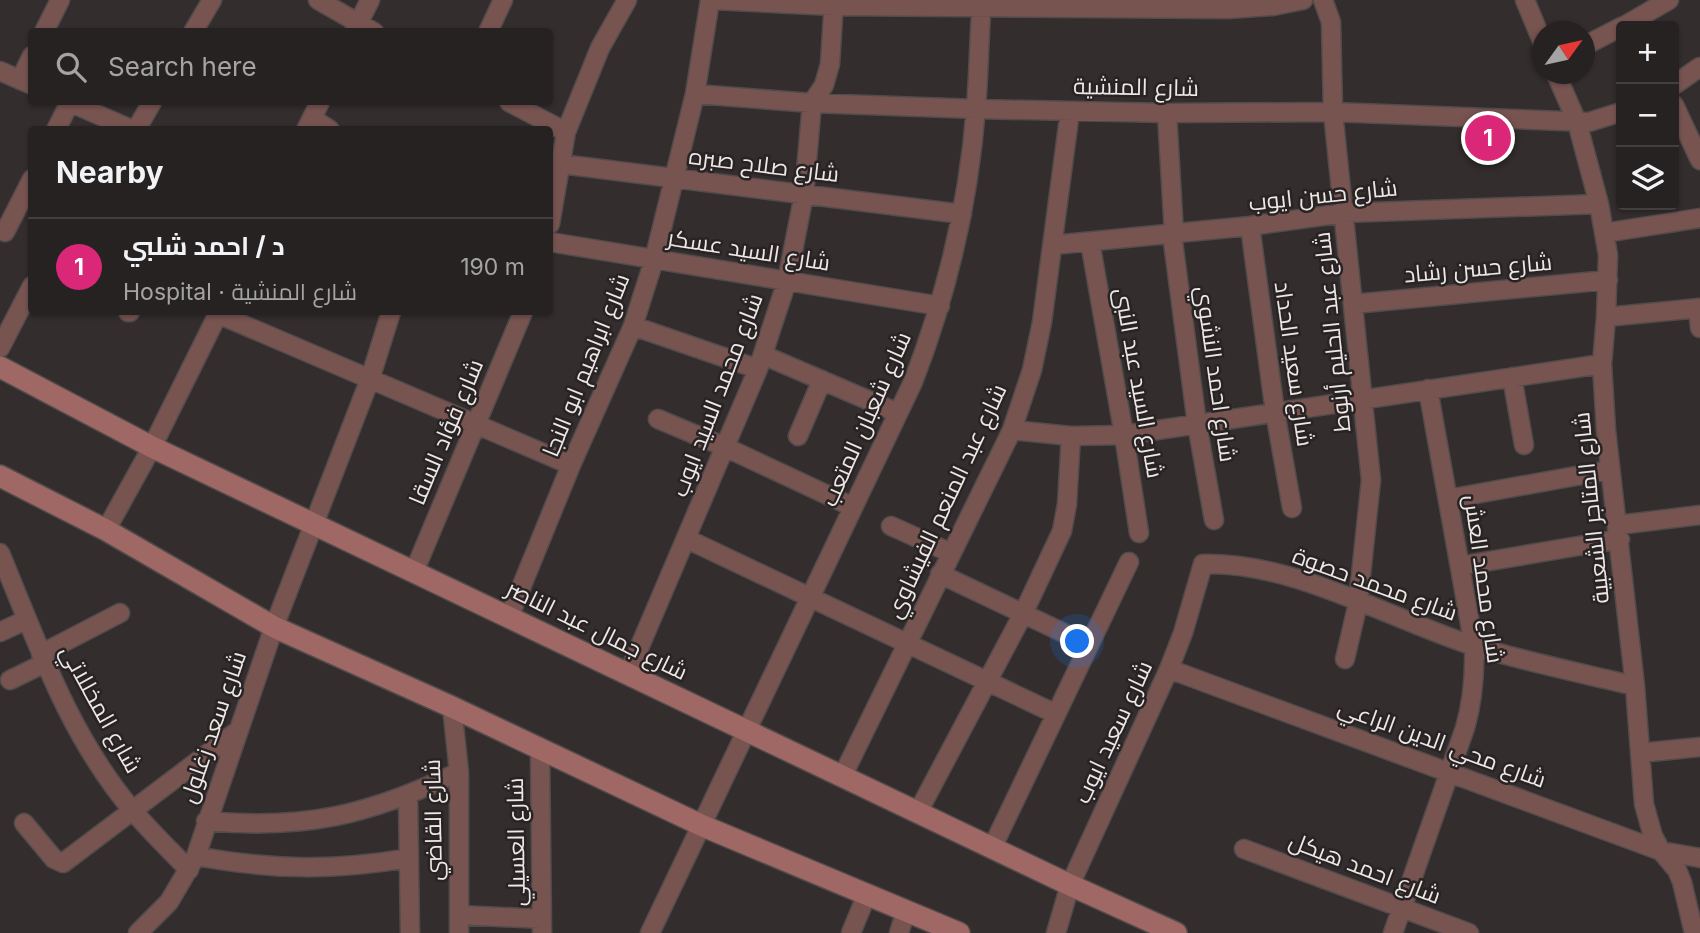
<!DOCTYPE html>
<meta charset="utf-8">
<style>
:root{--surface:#262222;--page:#322f2f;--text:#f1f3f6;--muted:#a4a4a5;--line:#423f40;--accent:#db2777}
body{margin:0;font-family:Inter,Cairo,sans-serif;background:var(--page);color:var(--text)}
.controls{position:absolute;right:21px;top:21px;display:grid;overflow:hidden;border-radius:7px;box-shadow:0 2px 5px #0004}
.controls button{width:63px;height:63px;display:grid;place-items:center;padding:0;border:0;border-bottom:2px solid var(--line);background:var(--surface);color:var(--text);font:35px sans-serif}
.compass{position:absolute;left:1532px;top:21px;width:63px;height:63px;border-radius:50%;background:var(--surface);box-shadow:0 2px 5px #0004;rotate:57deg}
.you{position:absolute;left:1078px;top:642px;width:24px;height:24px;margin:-18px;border:5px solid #fff;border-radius:50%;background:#1a73e8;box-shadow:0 0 0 10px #1a73e833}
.badge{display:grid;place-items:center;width:46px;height:46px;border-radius:50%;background:var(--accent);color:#fff;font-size:23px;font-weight:700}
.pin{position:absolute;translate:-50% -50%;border:4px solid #fff;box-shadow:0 2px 7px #0006}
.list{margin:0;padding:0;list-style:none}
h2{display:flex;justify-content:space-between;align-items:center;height:91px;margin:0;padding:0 28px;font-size:30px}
h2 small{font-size:23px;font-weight:400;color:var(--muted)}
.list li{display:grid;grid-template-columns:46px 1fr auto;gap:21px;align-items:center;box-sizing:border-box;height:98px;padding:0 28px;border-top:2px solid var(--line)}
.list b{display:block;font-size:26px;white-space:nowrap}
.list p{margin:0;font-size:23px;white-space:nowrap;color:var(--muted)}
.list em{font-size:23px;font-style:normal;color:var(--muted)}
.icon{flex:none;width:38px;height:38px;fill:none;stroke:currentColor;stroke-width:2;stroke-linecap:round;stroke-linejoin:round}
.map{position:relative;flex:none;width:1700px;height:933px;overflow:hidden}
.search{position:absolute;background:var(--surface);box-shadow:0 2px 5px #0004;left:28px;top:28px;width:525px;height:77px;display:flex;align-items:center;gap:18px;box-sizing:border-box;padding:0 24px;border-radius:7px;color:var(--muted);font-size:26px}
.panel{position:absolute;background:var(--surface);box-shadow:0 2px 5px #0004;left:28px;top:126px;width:525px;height:189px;border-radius:7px}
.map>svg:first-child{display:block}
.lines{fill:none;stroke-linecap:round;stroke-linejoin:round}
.street-casing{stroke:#514b4b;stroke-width:21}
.secondary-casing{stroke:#514b4b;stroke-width:24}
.street{stroke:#785451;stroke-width:18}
.secondary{stroke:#a06864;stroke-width:21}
.labels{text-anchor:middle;stroke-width:5;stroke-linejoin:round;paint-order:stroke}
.street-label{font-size:23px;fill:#ece8e8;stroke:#292323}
</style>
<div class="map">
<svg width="1700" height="933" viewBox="0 0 1700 933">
<rect width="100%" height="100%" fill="#332d2d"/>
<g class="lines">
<!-- street casing -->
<g class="street-casing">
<path id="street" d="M 318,0 L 374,32
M 712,0 L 834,6 L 1228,9 L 1273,6 L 1303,0
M 1323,0 L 1331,22 L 1333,112 L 1371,480 L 1358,603 L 1345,659
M 1525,0 L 1542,41
M 1624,26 L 1669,0
M 44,32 L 60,0
M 193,32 L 212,0
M 354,32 L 370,0
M 488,32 L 503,0
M 1584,46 L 1621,27
M 0,71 L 32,85
M 1556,74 L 1577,122 L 1599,204 L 1608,255 L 1606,317 L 1602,364 L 1606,430 L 1635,686 L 1644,804 L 1653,836 L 1661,851 L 1677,870 L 1682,882 L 1694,933
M 20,80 L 32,56
M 1674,85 L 1700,67
M 695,94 L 812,103 L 976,109 L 1167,113 L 1333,112 L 1589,122 L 1621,112
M 69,102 L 133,130
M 509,102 L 566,132
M 1674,105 L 1700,160
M 1167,113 L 1174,234
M 312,118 L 330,130
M 56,130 L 70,102
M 136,130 L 152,102
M 306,130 L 320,102
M 561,164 L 962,214
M 550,224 L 566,132 L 600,48 L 627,0
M 1250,226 L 1275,412 L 1292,508
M 5,232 L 32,179
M 1604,233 L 1700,218
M 1172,234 L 1197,424 L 1214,520
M 550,242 L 940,306
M 1090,242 L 1124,435 L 1139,533
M 1053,245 L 1250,226 L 1344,213 L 1599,204
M 1353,304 L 1608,280
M 1698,308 L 1700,328
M 128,312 L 130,312
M 218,314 L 571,465
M 1606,317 L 1700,308
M 633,326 L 758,369
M 0,348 L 32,286
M 763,355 L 898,413
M 1512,377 L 1524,445
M 658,419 L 725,447 L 853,507
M 1012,430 L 1071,436 L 1124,435 L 1602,364
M 798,436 L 822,380
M 1448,499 L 1609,470
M 1618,525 L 1700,515
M 891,526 L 951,553
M 106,530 L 152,447 L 219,312
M 687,539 L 1056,714
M 0,553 C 37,642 70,738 134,812 C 151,832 171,851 189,870
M 1460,566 L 1620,539
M 414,572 L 523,312
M 940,574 L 1089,645
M 509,617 L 571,465 L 633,326 L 654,260 L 695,94 L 710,0
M 0,632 L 26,620
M 41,654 L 120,613
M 1169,669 L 1661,851 L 1700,858
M 628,674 L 758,369 L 787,281 L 804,194 L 812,103 L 824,85 L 830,64 L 834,0
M 10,680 L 45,663
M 452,707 L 459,772 L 459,933
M 540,750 L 542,933
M 1640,753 L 1700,747
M 843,775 L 1012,430 L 1032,370 L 1042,322 L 1070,111
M 408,796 L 410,933
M 918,812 L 1023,614 L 1062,531 L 1067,504 L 1071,436
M 206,821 C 306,830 369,815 459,772
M 24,823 L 54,859 L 63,863 L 239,730
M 992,848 L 1129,562
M 1244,849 L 1469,933
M 196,856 C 271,870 334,871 409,858
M 459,915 L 542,919
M 138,933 L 169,902 L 196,856 L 274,627 L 370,379 L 391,312
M 650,933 L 913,382 C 947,294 969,201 976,107 C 979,71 979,36 982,0
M 851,933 L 867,894
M 899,933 L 906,911
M 1056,933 L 1070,885 L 1169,669 L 1183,633 L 1203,564 C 1293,561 1389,619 1474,646 C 1526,662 1582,673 1635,686
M 1393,933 L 1465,728 C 1473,700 1475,675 1474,646 L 1428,389"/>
</g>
<!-- secondary casing -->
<g class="secondary-casing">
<path id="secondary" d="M 0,367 L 152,447 L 1070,885 L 1176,933
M 0,476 L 106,530 L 274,627 L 452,707 L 703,826 L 959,933"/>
</g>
<!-- street -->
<use href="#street" class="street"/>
<!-- secondary -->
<use href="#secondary" class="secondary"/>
</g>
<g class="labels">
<!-- street labels -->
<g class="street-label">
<text transform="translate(1136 87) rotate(1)" y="8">شارع المنشية</text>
<text transform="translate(764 165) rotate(7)" y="8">شارع صلاح صبره</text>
<text transform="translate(1323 195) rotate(-6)" y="8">شارع حسن ايوب</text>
<text transform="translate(749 250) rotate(9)" y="8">شارع السيد عسكر</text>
<text transform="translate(1478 268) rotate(-5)" y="8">شارع حسن رشاد</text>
<text transform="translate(1332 332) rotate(-96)" y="8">شارع عبد الحليم أرنوط</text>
<text transform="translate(1294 364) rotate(82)" y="8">شارع سعيد الحداد</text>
<text transform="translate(586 365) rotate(-68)" y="8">شارع ابراهيم ابو النجا</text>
<text transform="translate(1216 374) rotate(82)" y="8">شارع احمد النشوي</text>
<text transform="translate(1139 383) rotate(80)" y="8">شارع السيد عبد النبى</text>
<text transform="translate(717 395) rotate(-69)" y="8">شارع محمد السيد ايوب</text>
<text transform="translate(866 419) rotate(-66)" y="8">شارع شعبان المتعب</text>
<text transform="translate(446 432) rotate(-67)" y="8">شارع فؤاد السقا</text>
<text transform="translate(946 501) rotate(-65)" y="8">شارع عبد المنعم الفيشاوي</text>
<text transform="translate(1591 508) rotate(-96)" y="8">شارع المتاجر الشعبية</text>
<text transform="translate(1484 579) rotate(82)" y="8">شارع محمد العش</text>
<text transform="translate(1375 584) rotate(20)" y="8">شارع محمد حصوة</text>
<text transform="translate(597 630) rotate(26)" y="8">شارع جمال عبد الناصر</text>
<text transform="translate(101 709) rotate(61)" y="8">شارع المخللاتي</text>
<text transform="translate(213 727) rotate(-71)" y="8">شارع سعد زغلول</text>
<text transform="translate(1113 732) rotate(-65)" y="8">شارع سعيد ايوب</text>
<text transform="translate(1442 743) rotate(20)" y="8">شارع محي الدين الراعي</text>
<text transform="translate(433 820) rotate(-91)" y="8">شارع القاضي</text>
<text transform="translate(516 842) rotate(-91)" y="8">شارع العسيلي</text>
<text transform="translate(1365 868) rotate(21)" y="8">شارع احمد هيكل</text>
</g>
</g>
</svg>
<div class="controls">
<button>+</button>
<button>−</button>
<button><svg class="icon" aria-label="layers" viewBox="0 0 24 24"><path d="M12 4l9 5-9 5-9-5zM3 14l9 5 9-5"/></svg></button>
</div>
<svg class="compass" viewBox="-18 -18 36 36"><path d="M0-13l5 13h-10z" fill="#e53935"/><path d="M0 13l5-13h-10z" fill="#a4a4a5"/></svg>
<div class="you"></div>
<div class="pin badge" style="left:1488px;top:138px">1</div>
<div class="search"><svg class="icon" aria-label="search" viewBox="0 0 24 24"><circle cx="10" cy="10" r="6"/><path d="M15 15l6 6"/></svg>Search here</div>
<section class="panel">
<h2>Nearby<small></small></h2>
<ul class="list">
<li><span class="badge">1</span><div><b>د / احمد شلبي</b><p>Hospital · شارع المنشية</p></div><em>190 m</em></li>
</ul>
</section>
</div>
